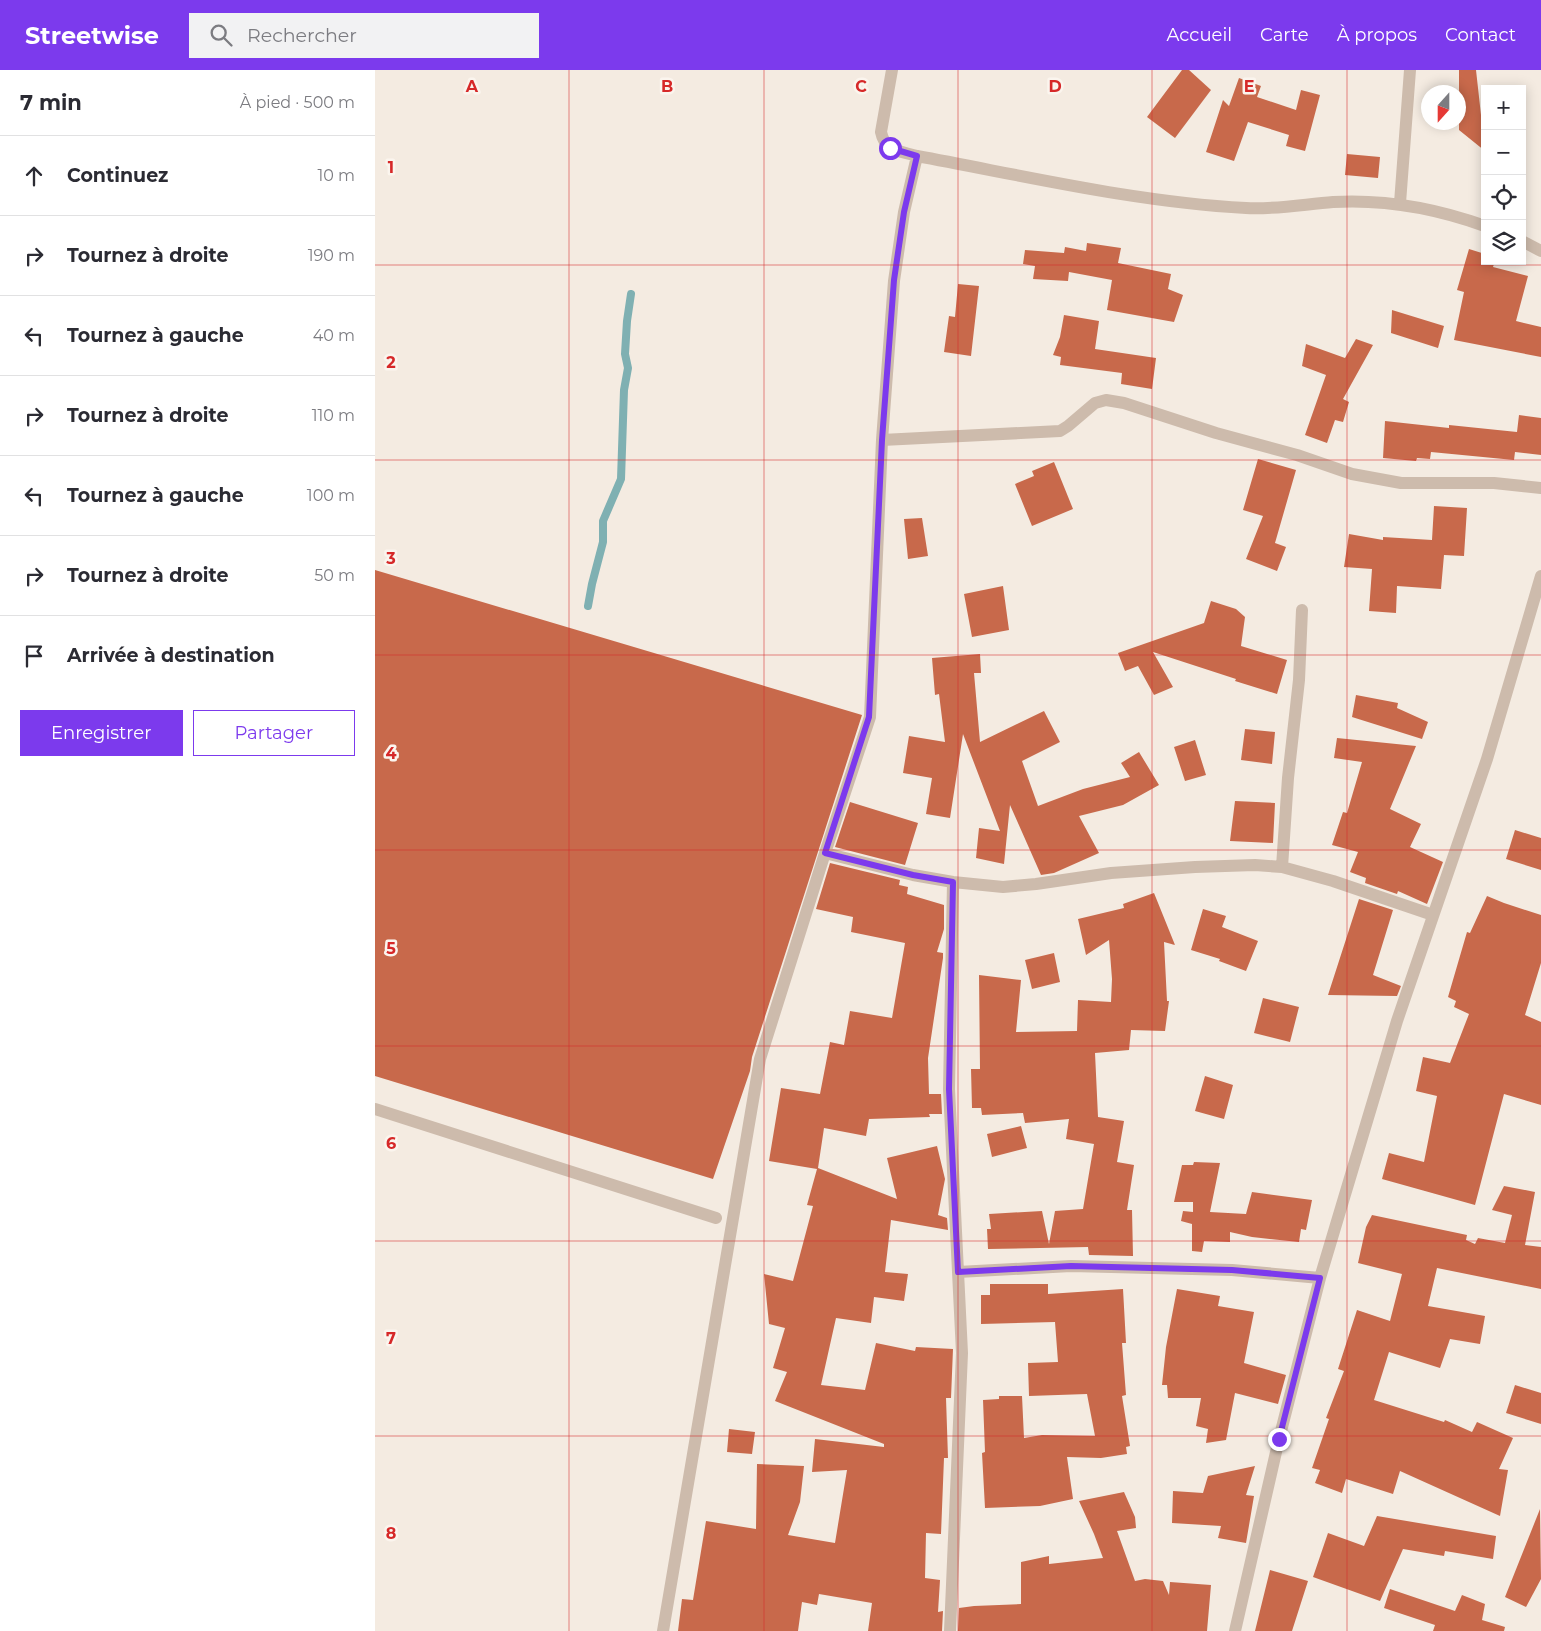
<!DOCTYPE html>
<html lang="fr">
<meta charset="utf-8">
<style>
:root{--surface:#fff;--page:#f2f2f3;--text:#2b2b33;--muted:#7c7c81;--line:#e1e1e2;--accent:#7c3aed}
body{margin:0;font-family:Montserrat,sans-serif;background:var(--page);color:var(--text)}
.controls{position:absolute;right:15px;top:15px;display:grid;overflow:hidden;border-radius:0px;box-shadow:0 2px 12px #0003}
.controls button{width:45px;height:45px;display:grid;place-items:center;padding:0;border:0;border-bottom:1px solid var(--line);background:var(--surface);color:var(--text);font:25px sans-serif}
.compass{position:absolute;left:1046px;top:15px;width:45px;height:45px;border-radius:50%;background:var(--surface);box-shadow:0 2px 12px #0003;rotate:201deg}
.stop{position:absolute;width:15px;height:15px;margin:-11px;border:4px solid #7c3aed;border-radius:50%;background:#fff}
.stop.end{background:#7c3aed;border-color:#fff;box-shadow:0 1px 5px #0008}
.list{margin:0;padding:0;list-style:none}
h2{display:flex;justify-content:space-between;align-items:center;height:65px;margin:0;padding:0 20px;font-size:21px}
h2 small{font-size:16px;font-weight:400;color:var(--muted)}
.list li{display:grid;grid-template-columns:32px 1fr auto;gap:15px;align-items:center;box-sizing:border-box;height:80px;padding:0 20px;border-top:1px solid var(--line)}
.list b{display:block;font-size:19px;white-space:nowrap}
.list em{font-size:16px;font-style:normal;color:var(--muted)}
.actions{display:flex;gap:10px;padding:15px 20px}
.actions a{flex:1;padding:11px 0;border:1px solid var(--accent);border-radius:0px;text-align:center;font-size:18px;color:var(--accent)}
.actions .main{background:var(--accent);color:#fff}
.icon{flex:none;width:28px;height:28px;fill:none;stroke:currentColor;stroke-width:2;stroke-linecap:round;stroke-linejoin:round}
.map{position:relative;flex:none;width:1166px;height:1561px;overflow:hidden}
header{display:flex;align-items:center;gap:30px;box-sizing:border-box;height:70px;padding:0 25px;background:var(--accent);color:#fff}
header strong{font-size:24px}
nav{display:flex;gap:28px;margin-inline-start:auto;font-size:18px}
.search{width:350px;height:45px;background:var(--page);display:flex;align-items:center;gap:12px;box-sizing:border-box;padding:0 18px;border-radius:0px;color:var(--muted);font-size:19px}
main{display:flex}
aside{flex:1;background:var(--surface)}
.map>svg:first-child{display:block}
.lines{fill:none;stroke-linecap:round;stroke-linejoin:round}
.stream{stroke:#7fb0b2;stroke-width:8}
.building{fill:#c8694b}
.minor{stroke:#cdbbac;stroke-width:12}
.route{stroke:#7c3aed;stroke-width:6}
.grid{fill:none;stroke:#d62828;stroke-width:1;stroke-opacity:0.55}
.grid-label{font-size:16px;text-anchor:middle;font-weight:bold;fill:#d62828;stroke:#fbf5ee;stroke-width:5;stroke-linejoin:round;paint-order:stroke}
</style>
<header>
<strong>Streetwise</strong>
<div class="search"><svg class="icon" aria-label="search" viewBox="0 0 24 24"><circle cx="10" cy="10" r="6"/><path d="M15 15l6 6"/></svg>Rechercher</div>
<nav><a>Accueil</a><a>Carte</a><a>À propos</a><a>Contact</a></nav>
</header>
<main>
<aside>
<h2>7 min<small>À pied · 500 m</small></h2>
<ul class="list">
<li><svg class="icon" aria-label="ahead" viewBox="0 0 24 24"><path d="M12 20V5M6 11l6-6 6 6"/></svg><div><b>Continuez</b></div><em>10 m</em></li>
<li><svg class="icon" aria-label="right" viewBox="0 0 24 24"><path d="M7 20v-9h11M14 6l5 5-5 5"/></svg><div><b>Tournez à droite</b></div><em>190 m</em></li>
<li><svg class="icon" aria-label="left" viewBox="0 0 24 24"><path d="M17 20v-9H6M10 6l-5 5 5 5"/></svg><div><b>Tournez à gauche</b></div><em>40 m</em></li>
<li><svg class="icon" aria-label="right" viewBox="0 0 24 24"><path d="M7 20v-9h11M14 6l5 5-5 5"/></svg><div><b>Tournez à droite</b></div><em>110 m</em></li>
<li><svg class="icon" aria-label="left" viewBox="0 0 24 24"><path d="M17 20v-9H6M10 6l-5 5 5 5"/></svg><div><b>Tournez à gauche</b></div><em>100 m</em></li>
<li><svg class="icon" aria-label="right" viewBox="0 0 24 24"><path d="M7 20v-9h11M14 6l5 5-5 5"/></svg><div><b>Tournez à droite</b></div><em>50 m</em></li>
<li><svg class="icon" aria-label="arrive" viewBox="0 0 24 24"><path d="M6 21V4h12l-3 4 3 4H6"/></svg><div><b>Arrivée à destination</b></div></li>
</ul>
<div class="actions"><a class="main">Enregistrer</a><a>Partager</a></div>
</aside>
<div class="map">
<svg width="1166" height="1561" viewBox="0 0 1166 1561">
<rect width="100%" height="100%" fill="#f4ebe1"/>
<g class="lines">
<!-- stream -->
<path class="stream" d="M 213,536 L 217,514 L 228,472 L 228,451 L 246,409 L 249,320 L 253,298 L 250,284 L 252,251 L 256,224"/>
</g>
<!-- building -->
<path class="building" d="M 807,0 L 814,0 L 836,20 L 800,68 L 772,47 Z
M 1084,0 L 1101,0 L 1110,81 L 1084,60 Z
M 864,8 L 886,16 L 882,27 L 921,40 L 926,20 L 945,25 L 930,81 L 911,76 L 914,65 L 873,52 L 859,91 L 831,82 L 848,30 L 854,36 Z
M 972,84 L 1005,87 L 1003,108 L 970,105 Z
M 712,173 L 746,178 L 743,193 L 796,204 L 793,219 L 808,225 L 799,252 L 732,240 L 737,210 L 694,202 L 693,211 L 658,209 L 660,196 L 648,194 L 650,180 L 689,183 L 690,177 L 711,181 Z
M 1094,179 L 1110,184 L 1110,191 L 1120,191 L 1118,197 L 1153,206 L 1141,251 L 1166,257 L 1166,287 L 1079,270 L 1089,222 L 1082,220 Z
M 583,214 L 604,216 L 596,286 L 569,282 L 574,246 L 580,247 Z
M 1017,240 L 1069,256 L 1063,278 L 1016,263 Z
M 689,245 L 724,251 L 720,279 L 781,288 L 777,319 L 746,314 L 747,303 L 685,295 L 686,287 L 678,285 L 685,267 Z
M 981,269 L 998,275 L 968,329 L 974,332 L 968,352 L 960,350 L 952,373 L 930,365 L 951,305 L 927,296 L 931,274 L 970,288 Z
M 1144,345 L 1166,348 L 1166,385 L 1140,382 L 1139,390 L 1056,382 L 1055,389 L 1042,388 L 1041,391 L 1008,388 L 1010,351 L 1074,358 L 1074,355 L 1142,362 Z
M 883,389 L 921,400 L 900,473 L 911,477 L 902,501 L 871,489 L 888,446 L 868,440 Z
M 679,392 L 698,439 L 657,456 L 640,414 L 659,406 L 657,401 Z
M 1059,436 L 1092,438 L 1089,486 L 1069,485 L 1066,519 L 1022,516 L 1021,543 L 994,541 L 997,499 L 969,497 L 974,464 L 1008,470 L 1008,467 L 1057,470 Z
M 547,448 L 553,486 L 533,489 L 529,449 Z
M 0,500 L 487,645 L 377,987 L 375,1001 L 338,1109 L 0,1006 Z
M 628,516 L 634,560 L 597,567 L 589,524 Z
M 836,531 L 861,539 L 870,547 L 866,576 L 912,590 L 902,624 L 860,611 L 861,609 L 778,582 L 798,617 L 779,625 L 763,596 L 750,601 L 743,583 L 829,553 Z
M 605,584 L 606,603 L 599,603 L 605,672 L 669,641 L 685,672 L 647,691 L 663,736 L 708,719 L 755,707 L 746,693 L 764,682 L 784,715 L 748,735 L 704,746 L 724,783 L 679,803 L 666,805 L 635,735 L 629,794 L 601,788 L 604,758 L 625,761 L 588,664 L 575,748 L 551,744 L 557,708 L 528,703 L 534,666 L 570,672 L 564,624 L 560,625 L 557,588 Z
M 981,625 L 1023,633 L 1022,638 L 1053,652 L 1047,669 L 977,647 Z
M 870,659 L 900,662 L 897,694 L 866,690 Z
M 962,668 L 1041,676 L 1015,739 L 1046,754 L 1035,777 L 1068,792 L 1052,834 L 1023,821 L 1022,824 L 990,813 L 991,808 L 975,802 L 983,782 L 957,775 L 968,742 L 972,743 L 987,692 L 959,688 Z
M 820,670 L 831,705 L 810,711 L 799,677 Z
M 860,731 L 900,733 L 898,773 L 855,771 Z
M 475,732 L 543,753 L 530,795 L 460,777 Z
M 1140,760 L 1166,768 L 1166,800 L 1131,789 Z
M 455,793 L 525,810 L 524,815 L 533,817 L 532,824 L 569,835 L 569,859 L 562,882 L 568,883 L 568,888 L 553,988 L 554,1024 L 566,1024 L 567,1044 L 554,1044 L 555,1047 L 494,1049 L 491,1066 L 449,1058 L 443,1098 L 522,1129 L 512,1088 L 562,1076 L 570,1109 L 563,1145 L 572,1148 L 573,1160 L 516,1150 L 510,1202 L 533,1204 L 529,1231 L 499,1227 L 496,1253 L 461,1248 L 446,1315 L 490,1320 L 501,1273 L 540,1281 L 541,1277 L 578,1279 L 576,1328 L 571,1328 L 573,1388 L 569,1388 L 566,1464 L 551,1463 L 550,1508 L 565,1510 L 563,1542 L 568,1541 L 567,1561 L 493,1561 L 497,1533 L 444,1524 L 442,1535 L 427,1532 L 423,1561 L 303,1561 L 307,1529 L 318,1530 L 331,1451 L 381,1459 L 382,1394 L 429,1396 L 425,1432 L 413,1465 L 460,1473 L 472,1400 L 437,1402 L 440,1369 L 509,1377 L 509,1374 L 400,1331 L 412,1302 L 398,1298 L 410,1258 L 394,1254 L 389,1204 L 418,1211 L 438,1136 L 432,1135 L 442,1099 L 394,1091 L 406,1018 L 445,1024 L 455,972 L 469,975 L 475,941 L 517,948 L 530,873 L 476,862 L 478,847 L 441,839 Z
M 779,823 L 800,875 L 789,872 L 792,931 L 794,931 L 790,961 L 756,960 L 754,980 L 720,983 L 723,1047 L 749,1051 L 742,1092 L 759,1095 L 752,1140 L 757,1140 L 758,1186 L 714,1185 L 713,1177 L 613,1179 L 612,1159 L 616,1159 L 614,1144 L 667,1141 L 674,1174 L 680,1141 L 708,1139 L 719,1074 L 691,1069 L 694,1049 L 650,1053 L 648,1043 L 607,1045 L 606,1038 L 597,1038 L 596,999 L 605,999 L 604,905 L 646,910 L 641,962 L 702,961 L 703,930 L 736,932 L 737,909 L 734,870 L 711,885 L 703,849 L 749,838 L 748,834 Z
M 1112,826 L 1129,833 L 1166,845 L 1166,893 L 1150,945 L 1166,952 L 1166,1035 L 1129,1024 L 1100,1135 L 1007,1109 L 1014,1083 L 1049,1092 L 1062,1026 L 1041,1021 L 1048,987 L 1075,993 L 1094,944 L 1079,937 L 1081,931 L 1073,927 L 1092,862 L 1095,863 Z
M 984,829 L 1018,840 L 998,905 L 1026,916 L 1022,926 L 953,925 Z
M 828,839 L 851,846 L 847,857 L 883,871 L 871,901 L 844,891 L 845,889 L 816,880 Z
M 679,883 L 685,912 L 657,919 L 650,890 Z
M 888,928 L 924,937 L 915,972 L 879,963 Z
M 830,1006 L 858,1015 L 849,1049 L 820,1041 Z
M 646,1056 L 652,1078 L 617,1087 L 612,1064 Z
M 819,1092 L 845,1093 L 835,1142 L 871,1144 L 877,1122 L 937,1130 L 931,1160 L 926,1159 L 924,1172 L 877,1167 L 855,1162 L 855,1172 L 829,1171 L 827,1182 L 817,1181 L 817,1154 L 806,1151 L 808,1141 L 818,1142 L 818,1132 L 799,1132 L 807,1095 L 818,1095 Z
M 1129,1116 L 1160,1122 L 1150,1175 L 1166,1177 L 1166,1219 L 1062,1198 L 1053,1236 L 1110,1246 L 1105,1274 L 1075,1269 L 1065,1298 L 1014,1282 L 999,1330 L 1069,1352 L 1070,1350 L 1097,1362 L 1102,1352 L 1138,1368 L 1124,1399 L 1133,1400 L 1125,1446 L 1025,1401 L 1018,1424 L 971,1409 L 967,1423 L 940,1413 L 945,1400 L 937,1398 L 954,1349 L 951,1348 L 969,1301 L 963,1299 L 982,1240 L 1015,1251 L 1027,1204 L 983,1193 L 991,1157 L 997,1145 L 1092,1165 L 1091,1170 L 1100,1174 L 1103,1168 L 1130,1173 L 1137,1145 L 1117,1140 Z
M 615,1214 L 673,1214 L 673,1224 L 748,1219 L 751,1273 L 747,1273 L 751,1325 L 747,1326 L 755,1376 L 751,1377 L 752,1384 L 726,1388 L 692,1387 L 698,1429 L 665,1436 L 610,1438 L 607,1383 L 610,1382 L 608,1330 L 624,1329 L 624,1326 L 647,1326 L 649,1368 L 667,1365 L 720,1366 L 712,1324 L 654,1326 L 653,1293 L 683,1292 L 680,1252 L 606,1254 L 606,1225 L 615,1225 Z
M 802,1219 L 845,1226 L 843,1236 L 879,1242 L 869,1293 L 911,1305 L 903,1334 L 860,1323 L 851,1370 L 831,1373 L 833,1359 L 821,1356 L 826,1328 L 793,1328 L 792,1315 L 787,1315 L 791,1277 Z
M 1140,1315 L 1166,1323 L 1166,1354 L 1131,1343 Z
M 354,1359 L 380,1362 L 377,1384 L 352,1382 Z
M 880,1396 L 871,1425 L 879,1426 L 871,1473 L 843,1468 L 846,1456 L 797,1453 L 798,1421 L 828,1423 L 833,1406 Z
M 749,1422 L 760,1447 L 761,1458 L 742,1461 L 760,1511 L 770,1509 L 788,1511 L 794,1525 L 795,1512 L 836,1515 L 832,1561 L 583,1561 L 584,1538 L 599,1536 L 646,1534 L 646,1492 L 674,1486 L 674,1494 L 728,1488 L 719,1464 L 704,1431 Z
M 1165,1439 L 1166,1509 L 1151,1537 L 1130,1527 Z
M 1002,1446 L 1121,1466 L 1118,1489 L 1070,1481 L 1069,1486 L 1028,1479 L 1005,1531 L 938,1507 L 953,1463 L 989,1476 Z
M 895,1500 L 933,1511 L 917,1561 L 880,1561 Z
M 1015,1519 L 1080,1541 L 1087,1525 L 1110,1534 L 1107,1550 L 1130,1557 L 1129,1561 L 1058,1561 L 1060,1555 L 1009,1538 Z"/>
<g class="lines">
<!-- minor -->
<path class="minor" d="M 517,0 L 506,62 C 510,82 526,81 542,86 C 651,106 760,132 871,138 C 897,140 931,134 958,132 C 1011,129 1060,138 1110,156
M 1025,133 L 1035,0
M 1147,171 L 1166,181
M 507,370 L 685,361 L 693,356 L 720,333 L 731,330 L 749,333 L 841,363 L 922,385 L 977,404 L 1026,413 L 1119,413 L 1166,418
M 450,783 L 538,805 L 578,812 L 628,817 L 661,814 L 736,803 L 820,797 L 880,795 L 907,797 L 958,811 L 1058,845
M 907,797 L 913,708 L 924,610 L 927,540
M 0,1039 L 341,1148
M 583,1202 L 696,1196 L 857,1200 L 945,1208
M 288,1561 L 385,989 L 450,783 L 495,647 L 507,370 L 519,211 L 529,142 L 542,86
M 575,1561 L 587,1283 L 574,1019 L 578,812
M 860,1561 L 904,1369 L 945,1208 L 1022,951 L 1112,689 L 1166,506"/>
</g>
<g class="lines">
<!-- route -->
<path class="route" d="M 515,78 L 542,86 L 529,142 L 519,210 L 507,370 L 494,647 L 450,783 L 538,805 L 578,812 L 574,1019 L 583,1202 L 696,1196 L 857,1200 L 945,1208 L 904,1369"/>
</g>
<!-- grid -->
<path class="grid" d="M 194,0 L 194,1561M 389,0 L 389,1561M 583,0 L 583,1561M 777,0 L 777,1561M 972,0 L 972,1561M 0,195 L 1166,195M 0,390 L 1166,390M 0,585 L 1166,585M 0,780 L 1166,780M 0,976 L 1166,976M 0,1171 L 1166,1171M 0,1366 L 1166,1366"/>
<g class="grid-label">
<text x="97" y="22">A</text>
<text x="292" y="22">B</text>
<text x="486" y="22">C</text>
<text x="680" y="22">D</text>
<text x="874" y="22">E</text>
<text x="16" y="103">1</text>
<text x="16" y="298">2</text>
<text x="16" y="494">3</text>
<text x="16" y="689">4</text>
<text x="16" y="884">5</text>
<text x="16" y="1079">6</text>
<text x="16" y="1274">7</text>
<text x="16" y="1469">8</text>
</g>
</svg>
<div class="controls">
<button>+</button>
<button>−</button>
<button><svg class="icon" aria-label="locate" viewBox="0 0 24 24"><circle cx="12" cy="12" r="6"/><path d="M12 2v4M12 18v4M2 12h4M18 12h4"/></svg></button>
<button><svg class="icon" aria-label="layers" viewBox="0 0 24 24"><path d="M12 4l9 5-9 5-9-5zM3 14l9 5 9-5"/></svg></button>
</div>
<svg class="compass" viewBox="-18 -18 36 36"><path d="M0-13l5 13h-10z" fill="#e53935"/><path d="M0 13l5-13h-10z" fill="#7c7c81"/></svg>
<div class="stop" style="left:515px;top:78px"></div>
<div class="stop end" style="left:904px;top:1369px"></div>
</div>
</main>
